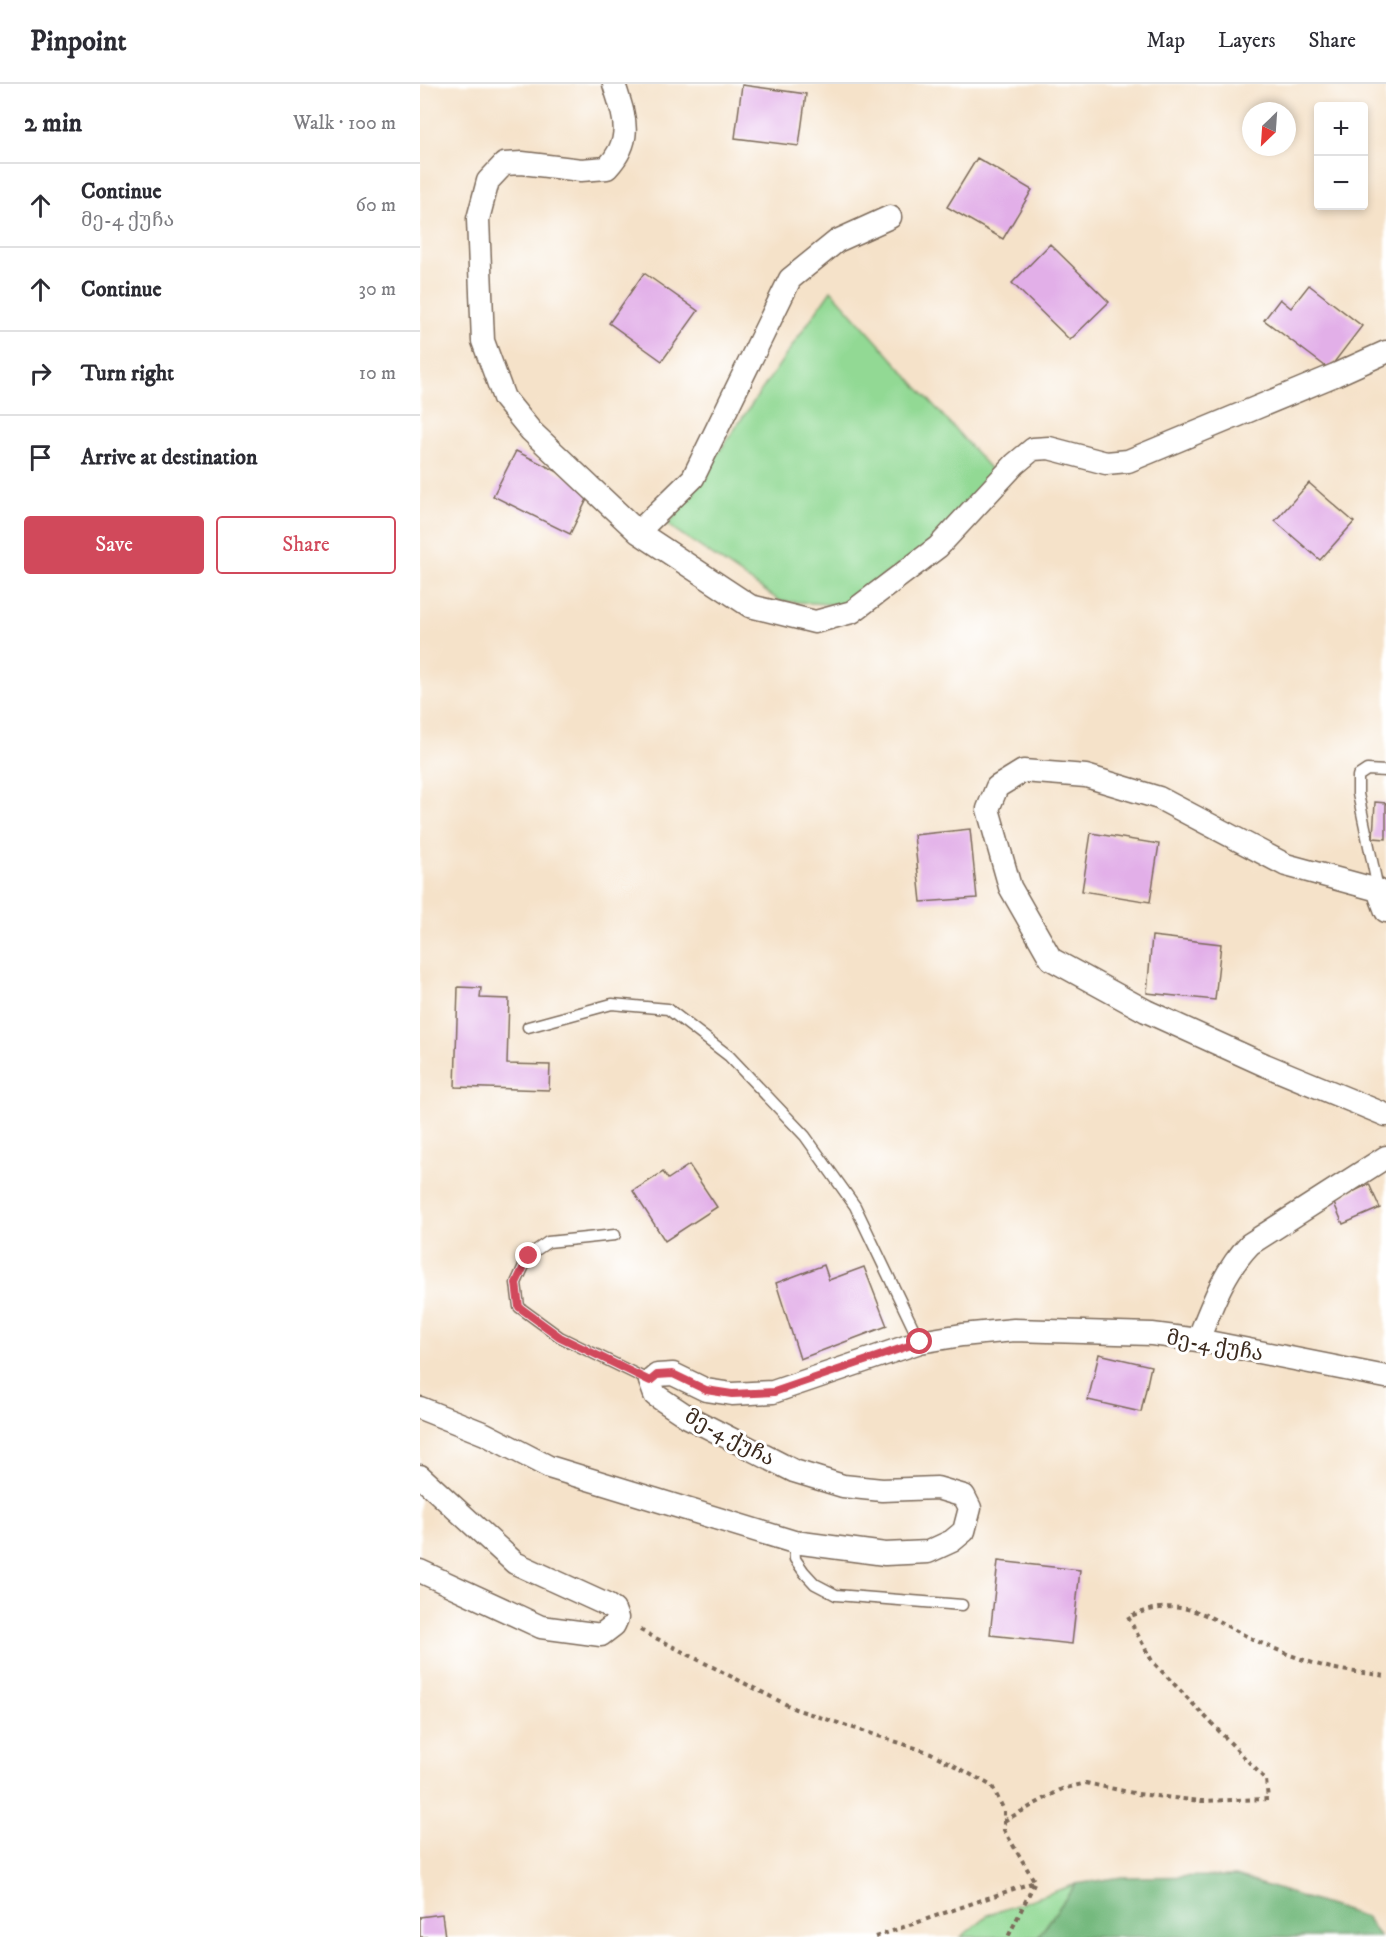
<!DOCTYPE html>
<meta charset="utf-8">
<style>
:root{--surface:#fff;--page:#f2f2f3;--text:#2b2b33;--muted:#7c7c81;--line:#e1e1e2;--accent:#d1495b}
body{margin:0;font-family:"IM FELL DW Pica","Noto Serif Georgian",serif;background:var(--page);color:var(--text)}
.controls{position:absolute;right:18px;top:18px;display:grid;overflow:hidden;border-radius:6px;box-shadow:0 3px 9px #0003}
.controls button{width:54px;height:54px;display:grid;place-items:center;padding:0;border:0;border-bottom:2px solid var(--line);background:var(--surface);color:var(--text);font:30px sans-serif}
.compass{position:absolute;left:822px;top:18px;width:54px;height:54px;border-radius:50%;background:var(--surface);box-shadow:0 3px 9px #0003;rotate:205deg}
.stop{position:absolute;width:18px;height:18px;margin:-14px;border:4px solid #d1495b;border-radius:50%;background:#fff}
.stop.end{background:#d1495b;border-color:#fff;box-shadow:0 2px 6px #0008}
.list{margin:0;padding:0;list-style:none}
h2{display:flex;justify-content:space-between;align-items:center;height:78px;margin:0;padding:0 24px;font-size:26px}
h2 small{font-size:20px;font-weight:400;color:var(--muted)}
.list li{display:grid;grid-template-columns:39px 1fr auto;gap:18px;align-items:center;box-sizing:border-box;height:84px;padding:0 24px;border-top:2px solid var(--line)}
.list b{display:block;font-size:22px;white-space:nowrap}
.list p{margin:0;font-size:20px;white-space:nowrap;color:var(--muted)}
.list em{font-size:20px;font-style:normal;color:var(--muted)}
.actions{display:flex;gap:12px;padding:18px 24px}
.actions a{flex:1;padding:14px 0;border:2px solid var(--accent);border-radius:6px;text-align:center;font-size:21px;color:var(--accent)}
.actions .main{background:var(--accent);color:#fff}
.icon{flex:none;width:33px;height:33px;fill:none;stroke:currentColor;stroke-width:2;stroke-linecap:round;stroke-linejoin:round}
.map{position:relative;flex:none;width:966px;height:1853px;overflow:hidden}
header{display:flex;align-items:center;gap:36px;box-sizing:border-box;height:84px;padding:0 30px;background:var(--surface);border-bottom:2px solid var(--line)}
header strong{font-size:28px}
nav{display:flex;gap:33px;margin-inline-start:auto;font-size:21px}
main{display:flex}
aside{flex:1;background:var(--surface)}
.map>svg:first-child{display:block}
.green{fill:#92d994;stroke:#668259;stroke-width:1.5}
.forest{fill:#75b97e;stroke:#58724e;stroke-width:1.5}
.building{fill:#e2afe8}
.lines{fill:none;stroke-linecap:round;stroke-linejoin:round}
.lane-casing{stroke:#7c6a5a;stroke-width:13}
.street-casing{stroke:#7c6a5a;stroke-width:25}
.path{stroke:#7c6a5a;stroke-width:4;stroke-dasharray:4.5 4.5;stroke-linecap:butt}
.lane{stroke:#fff;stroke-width:10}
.street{stroke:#fff;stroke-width:22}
.route{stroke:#d1495b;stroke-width:8}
.labels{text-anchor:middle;stroke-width:6;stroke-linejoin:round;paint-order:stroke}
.street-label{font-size:21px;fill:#3b2a1e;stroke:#fff}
</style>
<header>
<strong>Pinpoint</strong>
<nav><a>Map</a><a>Layers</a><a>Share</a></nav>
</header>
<main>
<aside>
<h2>2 min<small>Walk · 100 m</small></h2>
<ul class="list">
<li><svg class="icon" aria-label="ahead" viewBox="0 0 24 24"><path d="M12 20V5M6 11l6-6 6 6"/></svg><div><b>Continue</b><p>მე-4 ქუჩა</p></div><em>60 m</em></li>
<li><svg class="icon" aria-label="ahead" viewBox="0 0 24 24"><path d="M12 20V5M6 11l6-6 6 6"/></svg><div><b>Continue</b></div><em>30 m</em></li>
<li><svg class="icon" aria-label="right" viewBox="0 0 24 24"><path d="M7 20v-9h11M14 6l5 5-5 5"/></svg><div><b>Turn right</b></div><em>10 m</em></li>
<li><svg class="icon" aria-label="arrive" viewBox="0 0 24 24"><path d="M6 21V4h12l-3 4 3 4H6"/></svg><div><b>Arrive at destination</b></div></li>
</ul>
<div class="actions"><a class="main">Save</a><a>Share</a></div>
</aside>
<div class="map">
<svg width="966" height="1853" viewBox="0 0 966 1853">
<rect width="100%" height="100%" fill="#fff"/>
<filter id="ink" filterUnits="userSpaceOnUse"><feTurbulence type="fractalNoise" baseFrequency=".0167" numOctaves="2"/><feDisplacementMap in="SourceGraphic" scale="12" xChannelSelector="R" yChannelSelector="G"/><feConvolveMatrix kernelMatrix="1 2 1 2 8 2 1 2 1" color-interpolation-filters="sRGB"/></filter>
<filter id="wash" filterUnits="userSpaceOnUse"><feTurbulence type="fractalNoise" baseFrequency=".008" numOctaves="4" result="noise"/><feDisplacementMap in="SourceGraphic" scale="24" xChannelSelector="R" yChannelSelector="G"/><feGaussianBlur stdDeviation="1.35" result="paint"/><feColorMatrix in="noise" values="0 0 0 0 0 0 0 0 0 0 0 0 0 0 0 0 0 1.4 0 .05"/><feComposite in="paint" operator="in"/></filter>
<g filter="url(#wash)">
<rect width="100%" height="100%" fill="#f5e2c9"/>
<!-- green -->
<path class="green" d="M 411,206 L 575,390 L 521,451 L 423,521 L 360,517 L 248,441 Z
M 656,1800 L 618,1853 L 541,1853 L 568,1831 Z"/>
<!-- forest -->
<path class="forest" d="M 816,1792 L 945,1833 L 960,1853 L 618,1853 L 656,1800 L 702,1793 Z"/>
<g id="blocks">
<!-- building -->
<path class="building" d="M 322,1 L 386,10 L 379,62 L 315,54 Z
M 557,74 L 612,106 L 583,155 L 527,123 Z
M 630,160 L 689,218 L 650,256 L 592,199 Z
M 224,189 L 278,227 L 242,277 L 189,239 Z
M 889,201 L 942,242 L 909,285 L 844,236 L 860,215 L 871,224 Z
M 96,367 L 172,405 L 150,450 L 73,412 Z
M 889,399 L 934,438 L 900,476 L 855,437 Z
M 955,718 L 966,719 L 966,755 L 953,754 Z
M 550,745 L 557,814 L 501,818 L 494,751 Z
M 671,749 L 739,760 L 730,818 L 662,807 Z
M 732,852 L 801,860 L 795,916 L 727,909 Z
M 38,903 L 61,904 L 60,914 L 89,915 L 87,980 L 130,981 L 129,1006 L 35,1003 Z
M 269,1081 L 297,1123 L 245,1157 L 213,1107 L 243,1088 L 248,1095 Z
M 949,1100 L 960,1124 L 923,1140 L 913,1117 Z
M 404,1181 L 409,1196 L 444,1183 L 467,1242 L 380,1275 L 356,1199 Z
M 679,1270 L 731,1282 L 721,1328 L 668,1316 Z
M 578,1477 L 660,1486 L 652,1560 L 570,1551 Z
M 22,1830 L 25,1853 L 0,1853 L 0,1833 Z"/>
</g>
</g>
<g filter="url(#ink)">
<use href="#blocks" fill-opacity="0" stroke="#7c6a5a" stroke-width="1.5"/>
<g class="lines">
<!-- lane casing -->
<g class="lane-casing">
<path id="lane" d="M 958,805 L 938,710 L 938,692 L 947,686 L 966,687
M 108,943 L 192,920 L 248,925 L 309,972 L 385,1052 L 435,1122 L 500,1258
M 195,1151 L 128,1158 L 109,1171 L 96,1199 L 99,1223 L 140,1253 L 230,1297
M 374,1458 L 375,1475 L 384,1488 L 395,1500 L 416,1511 L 542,1521"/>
</g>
<!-- street casing -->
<g class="street-casing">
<path id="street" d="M 194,0 C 205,35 214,55 187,84 L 161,86 L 102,79 L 84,80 L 68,97 L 58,135 L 63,257 L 84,314 L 111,347 L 218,448 L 330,522 L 395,538 L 432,528 L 518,463 L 595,380 L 613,365 L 629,364 L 686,379 L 708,377 L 915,291 L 966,268
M 218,448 L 273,394 L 370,195 L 417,157 L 470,133
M 966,827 L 958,806 L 866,781 L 739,714 L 666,692 L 603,687 L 577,703 L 568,725 L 590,803 L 631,875 L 726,927 L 845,981 L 966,1031
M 778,1256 C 792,1221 804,1187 830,1160 L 966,1073
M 0,1324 L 65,1350 L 129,1383 L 374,1458 L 465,1470 L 508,1468 L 532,1457 L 544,1447 L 550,1424 L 544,1412 L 517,1404 L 462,1406 L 423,1402 L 374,1387 L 268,1333 L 235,1311 L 230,1297 L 237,1291 L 253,1290 L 286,1306 L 312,1310 L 353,1308 L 500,1258 L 542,1251 L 594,1246 L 732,1250 L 778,1256 L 966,1293
M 0,1392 L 95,1479 L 187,1521 L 194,1526 L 197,1534 L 194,1541 L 181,1551 L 121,1543 L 0,1487"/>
</g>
<!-- path -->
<path class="path" d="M 220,1546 L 375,1625 L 511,1669 L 572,1702 L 584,1726 L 584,1746 L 615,1798 L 588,1853
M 584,1737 L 642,1705 L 666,1699 L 718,1710 L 781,1717 L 848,1715 L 846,1696 L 732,1577 L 708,1533 C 771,1507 792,1539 846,1561 C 866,1570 890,1579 911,1584 C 929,1588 948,1589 966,1592
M 455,1853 L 614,1798"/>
<!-- lane -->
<use href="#lane" class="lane"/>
<!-- street -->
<use href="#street" class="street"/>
</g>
</g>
<g class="lines" filter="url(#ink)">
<!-- route -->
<path class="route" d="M 109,1172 L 96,1199 L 99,1223 L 140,1253 L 230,1297 L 237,1291 L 253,1290 L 286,1306 L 312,1310 L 354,1308 L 500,1258"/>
</g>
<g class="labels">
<!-- street labels -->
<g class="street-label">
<text transform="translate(795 1261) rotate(10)" y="7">მე-4 ქუჩა</text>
<text transform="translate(310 1353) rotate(28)" y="7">მე-4 ქუჩა</text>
</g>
</g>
</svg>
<div class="controls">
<button>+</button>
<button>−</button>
</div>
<svg class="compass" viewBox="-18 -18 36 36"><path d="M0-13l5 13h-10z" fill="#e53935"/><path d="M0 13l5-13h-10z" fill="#7c7c81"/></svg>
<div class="stop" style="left:500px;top:1258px"></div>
<div class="stop end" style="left:109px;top:1172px"></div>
</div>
</main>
